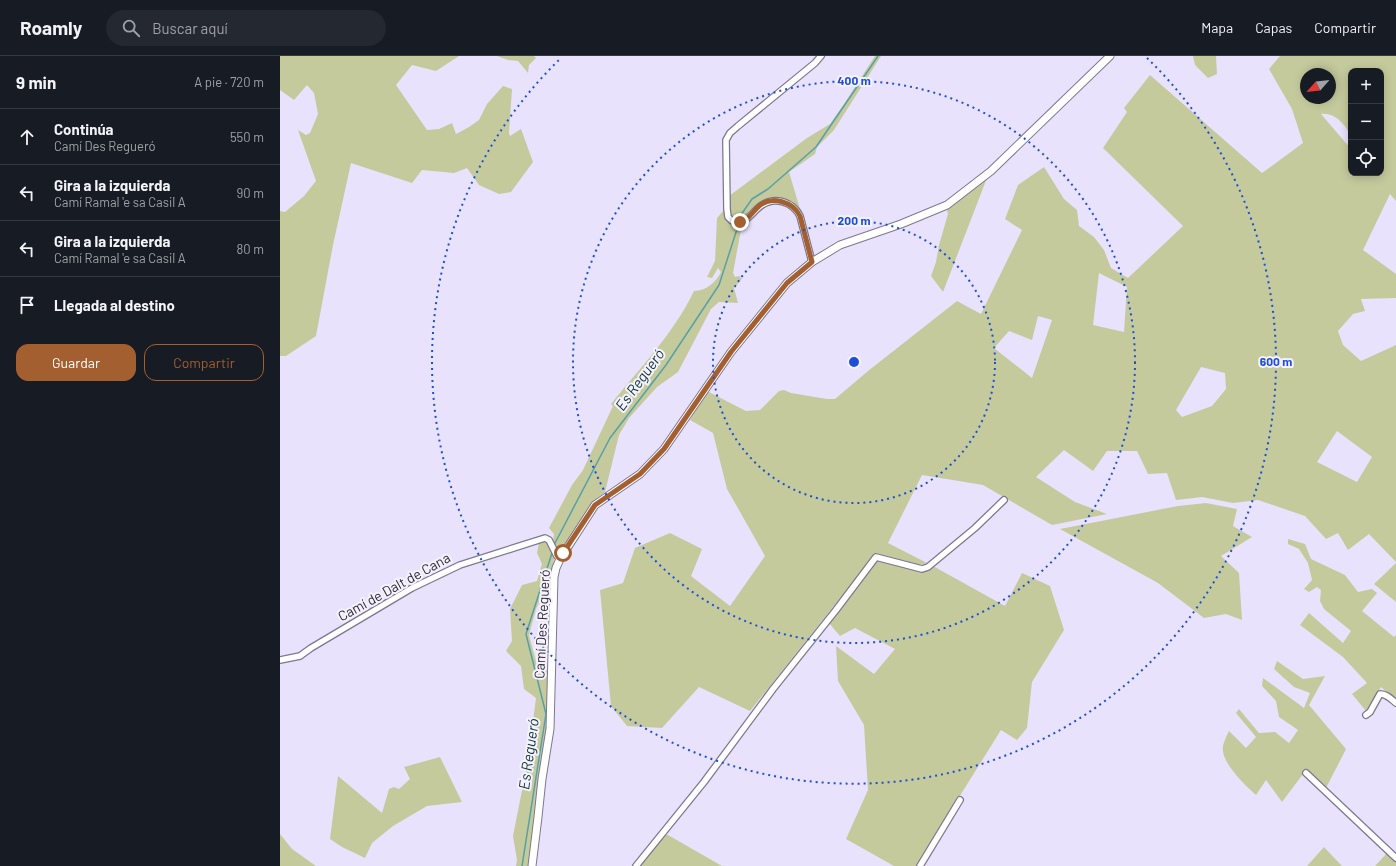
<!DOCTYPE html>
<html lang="es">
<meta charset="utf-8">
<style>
:root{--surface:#171b24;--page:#242831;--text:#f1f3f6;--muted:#9ea1a6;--line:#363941;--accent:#a35f2f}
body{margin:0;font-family:Barlow,sans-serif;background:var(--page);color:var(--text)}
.controls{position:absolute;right:12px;top:12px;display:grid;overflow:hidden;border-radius:8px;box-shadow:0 2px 10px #0003}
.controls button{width:36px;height:36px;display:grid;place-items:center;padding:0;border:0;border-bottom:1px solid var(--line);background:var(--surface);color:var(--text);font:20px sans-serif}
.compass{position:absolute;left:1020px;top:12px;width:36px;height:36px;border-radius:50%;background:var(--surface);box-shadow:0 2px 10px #0003;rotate:243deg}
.stop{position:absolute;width:12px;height:12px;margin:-9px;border:3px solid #a35f2f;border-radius:50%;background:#fff}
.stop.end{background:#a35f2f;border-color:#fff;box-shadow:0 1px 4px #0008}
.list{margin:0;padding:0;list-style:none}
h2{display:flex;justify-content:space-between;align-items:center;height:52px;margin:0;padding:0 16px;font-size:17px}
h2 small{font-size:13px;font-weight:400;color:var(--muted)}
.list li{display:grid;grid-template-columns:26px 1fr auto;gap:12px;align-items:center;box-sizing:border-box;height:56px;padding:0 16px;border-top:1px solid var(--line)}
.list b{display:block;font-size:15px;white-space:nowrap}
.list p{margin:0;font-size:13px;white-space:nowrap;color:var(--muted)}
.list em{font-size:13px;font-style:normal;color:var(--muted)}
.actions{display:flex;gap:8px;padding:12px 16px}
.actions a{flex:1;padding:9px 0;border:1px solid var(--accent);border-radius:12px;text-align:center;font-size:14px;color:var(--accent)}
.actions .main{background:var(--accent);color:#fff}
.icon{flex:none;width:22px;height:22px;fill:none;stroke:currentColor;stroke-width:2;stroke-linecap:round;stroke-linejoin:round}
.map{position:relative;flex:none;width:1116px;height:810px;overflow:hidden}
header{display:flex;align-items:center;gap:24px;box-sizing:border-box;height:56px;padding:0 20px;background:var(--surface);border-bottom:1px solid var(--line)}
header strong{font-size:19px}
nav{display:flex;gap:22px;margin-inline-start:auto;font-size:14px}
.search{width:280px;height:36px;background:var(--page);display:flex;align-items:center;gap:10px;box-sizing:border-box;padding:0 14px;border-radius:22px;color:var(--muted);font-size:15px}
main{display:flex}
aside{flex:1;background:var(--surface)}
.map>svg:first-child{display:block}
.green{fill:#c5ca9d;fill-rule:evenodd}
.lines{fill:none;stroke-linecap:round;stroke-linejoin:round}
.stream{stroke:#57a0a6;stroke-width:1.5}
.minor-casing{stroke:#7d778f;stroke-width:8}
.tertiary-casing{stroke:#7d778f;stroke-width:9}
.minor{stroke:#fff;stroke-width:5.5}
.tertiary{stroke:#fff;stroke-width:7}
.route{stroke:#a35f2f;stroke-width:5}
.ring{fill:none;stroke:#1d4ed8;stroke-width:2;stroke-dasharray:2 4}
.labels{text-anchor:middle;stroke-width:4;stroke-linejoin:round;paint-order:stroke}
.street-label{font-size:14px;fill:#2e2b35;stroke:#f5f2fd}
.water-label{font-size:15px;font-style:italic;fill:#103538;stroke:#f5f2fd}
.centre{fill:#1d4ed8;stroke:#f5f2fd;stroke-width:2}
.ring-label{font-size:12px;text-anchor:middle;font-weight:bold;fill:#1d4ed8;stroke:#f5f2fd;stroke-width:4;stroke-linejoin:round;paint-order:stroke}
</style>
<header>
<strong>Roamly</strong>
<div class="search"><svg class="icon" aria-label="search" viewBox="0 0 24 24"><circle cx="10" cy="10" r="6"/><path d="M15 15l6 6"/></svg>Buscar aquí</div>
<nav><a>Mapa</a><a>Capas</a><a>Compartir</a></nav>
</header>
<main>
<aside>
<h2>9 min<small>A pie · 720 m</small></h2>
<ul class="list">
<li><svg class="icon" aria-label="ahead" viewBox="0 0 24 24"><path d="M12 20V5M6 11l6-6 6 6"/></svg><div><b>Continúa</b><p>Camí Des Regueró</p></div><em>550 m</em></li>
<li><svg class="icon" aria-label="left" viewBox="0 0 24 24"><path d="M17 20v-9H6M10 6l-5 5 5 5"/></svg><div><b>Gira a la izquierda</b><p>Camí Ramal 'e sa Casil A</p></div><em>90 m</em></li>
<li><svg class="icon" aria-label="left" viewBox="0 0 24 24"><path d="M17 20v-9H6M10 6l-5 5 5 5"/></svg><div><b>Gira a la izquierda</b><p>Camí Ramal 'e sa Casil A</p></div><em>80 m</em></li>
<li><svg class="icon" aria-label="arrive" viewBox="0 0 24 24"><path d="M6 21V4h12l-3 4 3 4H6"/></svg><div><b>Llegada al destino</b></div></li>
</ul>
<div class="actions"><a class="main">Guardar</a><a>Compartir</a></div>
</aside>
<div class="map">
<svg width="1116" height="810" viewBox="0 0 1116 810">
<rect width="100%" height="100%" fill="#e9e2fd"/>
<!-- green -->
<path class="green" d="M 0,0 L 179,0 L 156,15 L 132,9 L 116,29 L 147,74 L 159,73 L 172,67 L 176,78 L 189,71 L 199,64 L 207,48 L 223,30 L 232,33 L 229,77 L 230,80 L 241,73 L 253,106 L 231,136 L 219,138 L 199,129 L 187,112 L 174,117 L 142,114 L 132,127 L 71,107 L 53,189 L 36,280 L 6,300 L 0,300 L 0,155 L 5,156 L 24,140 L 36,125 L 18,74 L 26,79 L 30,77 L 38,58 L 34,37 L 27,29 L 14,44 L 0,34 Z
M 217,0 L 254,0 L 256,2 L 249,9 L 248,17 L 238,5 L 228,4 Z
M 595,0 L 601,0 L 554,74 L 537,91 L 535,98 L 509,116 L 520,153 C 508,147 491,138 479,148 C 473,152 468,158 463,163 L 454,163 C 447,157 449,148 449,140 L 527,82 L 550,68 L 564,48 Z
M 913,0 L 936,0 L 937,18 L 928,22 L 915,9 Z
M 1000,0 L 1116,0 L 1116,145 L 1110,138 L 1083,194 L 1116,218 L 1116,242 L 1081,243 L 1085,255 L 1073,258 L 1058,275 L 1063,289 L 1081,305 L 1116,289 L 1116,506 L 1089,478 L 1068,494 L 1058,477 L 1046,483 L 1025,460 L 978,444 L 953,447 L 922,441 L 896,444 L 887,417 L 868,418 L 857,395 L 827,395 L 813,415 L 784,394 L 756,421 L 795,446 L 827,458 L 772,469 L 703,429 L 642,419 L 608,487 L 647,507 L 638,509 L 596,497 L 470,655 L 419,631 L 382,672 L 347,670 L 331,650 L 320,534 L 343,527 L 355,492 L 390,477 L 422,493 L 411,520 L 450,550 L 485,500 L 447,433 L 433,377 L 410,364 L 427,335 L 466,355 L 480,354 L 499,335 L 504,334 L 511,337 L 547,343 L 555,343 L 588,315 L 677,245 L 701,258 L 742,174 L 725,163 L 738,129 L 764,111 L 784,143 L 797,154 L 799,170 L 814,181 L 824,194 L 831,212 L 848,222 L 903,170 L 823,92 L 847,56 L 844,52 L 870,19 L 982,117 L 1023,87 L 1012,53 L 989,13 ZM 1071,15 L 1101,15 L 1101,117 L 1071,117 L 1071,93 L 1041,58 C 1055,56 1066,69 1071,81 L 1071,75 L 1068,68 L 1071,68 ZM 1026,18 L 1050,18 L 1050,42 L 1026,42 ZM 819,217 L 847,231 L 844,276 L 813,269 ZM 758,260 L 772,264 L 752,322 L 714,292 L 729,275 L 752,284 ZM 921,311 L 945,317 L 946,333 L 932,350 L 902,361 L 896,354 ZM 1057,375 L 1092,401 L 1077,426 L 1037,406 Z
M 707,122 L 663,236 L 651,220 L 656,206 L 659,189 L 668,158 L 667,154 Z
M 444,154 L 447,163 L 462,168 L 453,217 L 455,221 L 459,220 L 462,223 L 454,232 L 458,247 L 439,246 L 431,253 L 398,316 L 377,331 L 349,362 L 339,379 L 325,436 L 316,443 L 279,498 C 274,491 272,486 274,478 L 269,472 L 292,429 L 303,414 L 333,350 L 331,348 C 360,312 394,277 414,235 C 426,235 436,226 441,216 L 438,212 L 432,222 L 427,221 L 435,205 L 437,162 Z
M 926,447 L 957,453 L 953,470 L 972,481 L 941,500 L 959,517 L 962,564 L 946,558 L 924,562 L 878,527 L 780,473 L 898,450 Z
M 1008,483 L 1025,488 L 1031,503 L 1065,519 L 1078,536 L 1092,533 L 1097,537 L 1082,555 L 1114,581 L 1116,579 L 1116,644 L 1101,631 L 1086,655 L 1072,638 L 1087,627 L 1063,601 L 1020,569 L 1029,557 L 1063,587 L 1071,575 L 1044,553 L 1040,545 L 1041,534 L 1037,531 L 1029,536 L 1024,533 L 1032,524 L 1028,507 L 1019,493 L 1008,488 Z
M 265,485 L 268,487 L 274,503 L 272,517 L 256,553 L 249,579 L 257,609 L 269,616 L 269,663 L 265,692 L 259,718 L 252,788 L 248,810 L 236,810 L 237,804 L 233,780 L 248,704 L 256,642 L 244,633 L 241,610 L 226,595 L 232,585 L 230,553 L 242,529 L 257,525 L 262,508 L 257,497 L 259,486 Z
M 600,503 L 643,516 L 653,510 L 725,550 L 742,517 L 770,530 L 784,574 L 752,626 L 747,672 L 737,684 L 721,674 L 636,810 L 614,810 L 566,783 L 588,734 L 584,669 L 558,625 L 556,590 L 594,618 L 615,593 L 575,572 L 560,580 L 549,567 L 593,506 Z
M 1116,507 L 1116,546 L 1094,528 Z
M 997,605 L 1023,623 L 1045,620 L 1029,649 L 1066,693 L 1045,734 L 1026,714 L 1002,746 L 986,724 L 976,739 C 965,729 940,706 943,690 C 944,685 947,679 949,675 L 966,692 L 976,681 L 956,657 L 959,653 L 979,677 L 995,676 L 1009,687 L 1018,674 L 999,661 L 996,645 L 982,630 L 983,622 L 1024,652 L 1030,637 L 1014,631 L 994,613 Z
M 160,701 L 182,746 L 147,750 L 113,770 L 92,787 L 85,802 L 62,791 L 50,783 L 58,720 L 102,757 L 109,733 L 114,731 L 119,733 L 130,723 L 124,711 Z
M 0,778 L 12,793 L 36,810 L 0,810 Z
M 385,779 L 388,779 L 442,810 L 359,810 Z
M 1044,791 L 1062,810 L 1027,810 Z
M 1107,797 L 1116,806 L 1116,810 L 1095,810 Z"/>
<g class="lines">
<!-- stream -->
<path class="stream" d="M 458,163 L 472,143 L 488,133 L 536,91 L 598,0
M 274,489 L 330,382 L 386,309 L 439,229 L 458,170
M 242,810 L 266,658 L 246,578 L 272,497"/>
<!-- minor casing -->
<g class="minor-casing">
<path id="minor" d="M 532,206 L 520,160 C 513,146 495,140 482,149 C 472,155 462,177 448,161 L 447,153 L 446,84 L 450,77 L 458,70 L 535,7 L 541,0
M 0,604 L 20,600 L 31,592 L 132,532 L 180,509 L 265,482 L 269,484 L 277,500 L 280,503
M 1086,659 L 1090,656 L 1100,638 C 1107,638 1111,643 1116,647
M 1026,717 L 1116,802
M 356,810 L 424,726 L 493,633 L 556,554 L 596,501 L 642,513 L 648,511 L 695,472 L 724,444
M 640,810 L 680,744"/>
</g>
<!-- tertiary casing -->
<g class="tertiary-casing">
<path id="tertiary" d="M 252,810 L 258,761 L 262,723 L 270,673 L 274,521 L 276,512 L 280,503 L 315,449 L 360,418 L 384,393 L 451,296 L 507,227 L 532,206 L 560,189 L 621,168 L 667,149 L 711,115 L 830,0"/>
</g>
<!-- minor -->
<use href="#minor" class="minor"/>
<!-- tertiary -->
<use href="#tertiary" class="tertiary"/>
</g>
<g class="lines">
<!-- route -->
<path class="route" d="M 283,497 L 315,449 L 360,418 L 384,393 L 451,296 L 507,227 L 532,206 L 520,160 C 513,146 492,139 479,150 C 472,156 469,164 460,166"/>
</g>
<!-- distance rings -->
<g class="ring">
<circle cx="574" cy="306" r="141"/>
<circle cx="574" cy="306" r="281"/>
<path d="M867 2A422 422 0 1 1 281 2"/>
</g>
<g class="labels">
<!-- street labels -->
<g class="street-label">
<text transform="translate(114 531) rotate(-29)" y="5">Camí de Dalt de Cana</text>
<text transform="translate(262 568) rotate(-87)" y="5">Camí Des Regueró</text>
</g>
<!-- water labels -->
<g class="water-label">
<text transform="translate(360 324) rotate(-54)" y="5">Es Regueró</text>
<text transform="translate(249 698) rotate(-82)" y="5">Es Regueró</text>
</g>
</g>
<circle cx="574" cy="306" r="6" class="centre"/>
<g class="ring-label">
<text x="574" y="29">400 m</text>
<text x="574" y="169">200 m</text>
<text x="996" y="310">600 m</text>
</g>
</svg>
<div class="controls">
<button>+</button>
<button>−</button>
<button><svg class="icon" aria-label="locate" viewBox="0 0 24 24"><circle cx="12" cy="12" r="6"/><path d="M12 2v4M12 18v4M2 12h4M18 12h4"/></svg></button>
</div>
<svg class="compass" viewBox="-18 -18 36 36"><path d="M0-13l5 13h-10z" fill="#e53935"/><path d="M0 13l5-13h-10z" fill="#9ea1a6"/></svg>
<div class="stop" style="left:283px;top:497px"></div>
<div class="stop end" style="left:460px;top:166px"></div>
</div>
</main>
